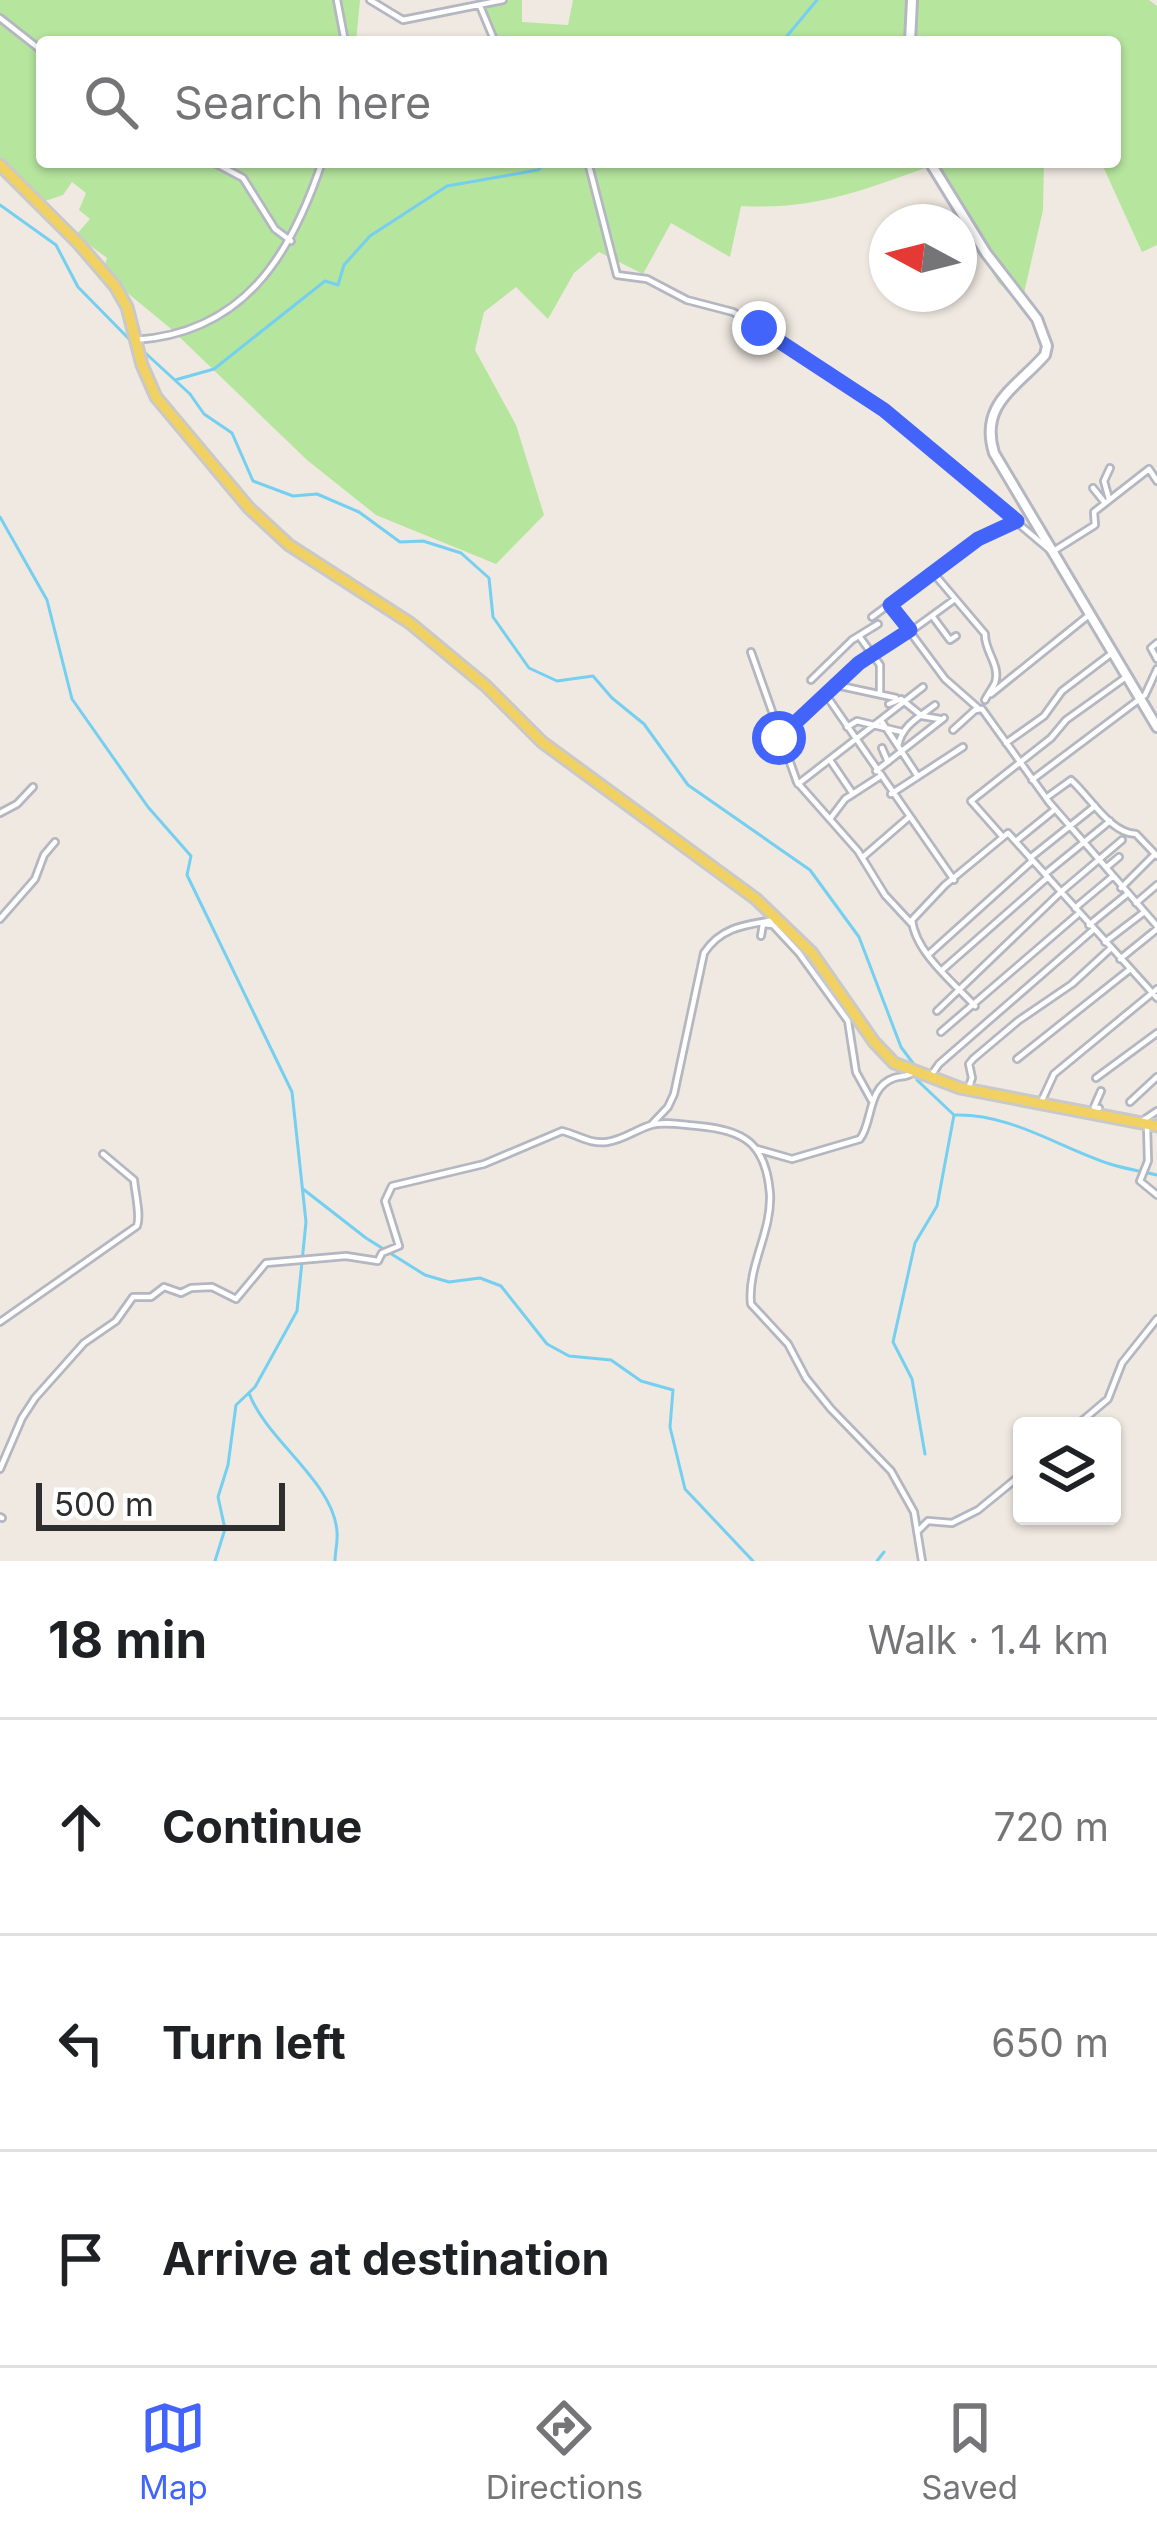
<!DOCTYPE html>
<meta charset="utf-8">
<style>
:root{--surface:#fff;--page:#f2f2f2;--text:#202124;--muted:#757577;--line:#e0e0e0;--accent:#4264fb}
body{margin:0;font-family:Inter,sans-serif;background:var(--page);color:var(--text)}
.controls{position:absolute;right:36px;bottom:36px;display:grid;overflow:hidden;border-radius:12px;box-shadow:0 3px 9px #0004}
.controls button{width:108px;height:108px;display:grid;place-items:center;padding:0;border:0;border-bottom:3px solid var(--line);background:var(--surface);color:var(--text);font:60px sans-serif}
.compass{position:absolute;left:869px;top:204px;width:108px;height:108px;border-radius:50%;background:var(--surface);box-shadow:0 3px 9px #0004;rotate:277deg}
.scale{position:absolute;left:36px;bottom:30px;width:249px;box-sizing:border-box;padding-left:12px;border:6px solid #2e2e2e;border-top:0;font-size:33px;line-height:42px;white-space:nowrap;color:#2e2e2e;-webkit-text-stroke:9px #fff;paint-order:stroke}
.stop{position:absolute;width:36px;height:36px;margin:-27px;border:9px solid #4264fb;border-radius:50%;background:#fff}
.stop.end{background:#4264fb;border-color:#fff;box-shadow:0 3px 12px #0008}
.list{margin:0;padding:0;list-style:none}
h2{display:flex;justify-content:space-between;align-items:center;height:156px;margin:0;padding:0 48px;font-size:51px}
h2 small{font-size:39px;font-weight:400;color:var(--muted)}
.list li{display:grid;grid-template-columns:78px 1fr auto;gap:36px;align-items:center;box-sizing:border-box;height:216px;padding:0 48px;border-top:3px solid var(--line)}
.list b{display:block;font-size:45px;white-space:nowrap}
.list em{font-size:39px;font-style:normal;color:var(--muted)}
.icon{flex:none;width:66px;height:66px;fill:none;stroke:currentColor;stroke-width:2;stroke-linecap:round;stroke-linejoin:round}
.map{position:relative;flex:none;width:1157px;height:1561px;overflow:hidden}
.search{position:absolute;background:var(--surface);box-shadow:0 3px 9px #0004;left:36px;right:36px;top:36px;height:132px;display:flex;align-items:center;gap:30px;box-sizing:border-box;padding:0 42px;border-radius:12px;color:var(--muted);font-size:45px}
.sheet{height:804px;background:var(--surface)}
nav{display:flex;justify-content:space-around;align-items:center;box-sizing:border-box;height:168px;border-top:3px solid var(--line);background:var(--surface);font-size:33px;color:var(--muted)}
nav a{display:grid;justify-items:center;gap:6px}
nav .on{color:var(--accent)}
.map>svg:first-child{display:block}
.green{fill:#b6e59e}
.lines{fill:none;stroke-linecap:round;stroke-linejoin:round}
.stream{stroke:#75cff0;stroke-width:3}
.street-casing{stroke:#b4b7c1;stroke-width:10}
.secondary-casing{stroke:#b4b7c1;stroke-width:14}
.primary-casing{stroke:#c9c9c9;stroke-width:15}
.street{stroke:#fff;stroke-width:4.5}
.secondary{stroke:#fff;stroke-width:8}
.primary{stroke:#f2d163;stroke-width:9}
.route{stroke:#4264fb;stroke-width:15}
</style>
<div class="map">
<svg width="1157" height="1561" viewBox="0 0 1157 1561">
<rect width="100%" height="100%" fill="#efe9e1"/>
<!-- green -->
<path class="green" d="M 0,0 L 360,0 L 356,42 L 42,42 L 42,162 L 1044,162 L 1043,210 L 1021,306 L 998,282 L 928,167 C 860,191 815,210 741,206 L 730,257 L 671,223 L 643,274 L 599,252 L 574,273 L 548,319 L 516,287 L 484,312 L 475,350 L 516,425 L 544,515 L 496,564 L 376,515 L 307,460 L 170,328 L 119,286 L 104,267 L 107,258 L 76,235 L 90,219 L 79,210 L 86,193 L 72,182 L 63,195 L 42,202 L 0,157 Z
M 510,0 L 522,0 L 522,22 L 568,25 L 573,0 L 1149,0 L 1157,6 L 1157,245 L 1142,252 L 1101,162 L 1115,162 L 1115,42 L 498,42 L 484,7 Z"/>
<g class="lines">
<!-- stream -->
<path class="stream" d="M 782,42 L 817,0
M 0,205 L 56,245 L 78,287 L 132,342
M 141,349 L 190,394 L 204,414 L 232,433 L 253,481 L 293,496 L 317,494 L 359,512 L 400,542 L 423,541 L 461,553 L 489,578 L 493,617 L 529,668 L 557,681 L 593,676 L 612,698 L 644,724 L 688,785 L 810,870 L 859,937 L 901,1047 L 915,1066
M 175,380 L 214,369 L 325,281 L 338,285 L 344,265 L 370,236 L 447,186 L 538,170 L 546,162
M 0,517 L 47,600 L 72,699 L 148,807 L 191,856 L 187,875 L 292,1092 L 306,1222 L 297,1311 L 255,1387 L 236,1405 L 228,1465 L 218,1497 L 225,1529 L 215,1561
M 917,1080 L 954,1115 L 937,1206 L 915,1243 L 893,1342 L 912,1379 L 925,1454
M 954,1115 C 1010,1113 1058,1147 1110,1164 C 1125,1169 1142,1171 1157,1175
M 303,1189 L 366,1238 L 425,1275 L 449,1282 L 480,1278 L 501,1286 L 547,1344 L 569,1356 L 611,1360 L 641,1381 L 673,1390 L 670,1427 L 685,1489 L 753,1561
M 249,1393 C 266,1440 334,1482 337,1532 C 338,1541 335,1552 335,1561
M 877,1561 L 884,1552"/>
<!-- street casing -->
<g class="street-casing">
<path id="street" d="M 337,0 L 345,42
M 370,0 L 403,20 L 503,0
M 480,6 L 495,42
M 0,18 L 42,51
M 213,162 L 243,178 L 275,229 L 291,241
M 588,162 L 617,275 L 647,279 L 687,300 L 733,312 L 777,338 L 884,410 L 1052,552 L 1095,525 L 1094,512 L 1149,469 L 1157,481
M 135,340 C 244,333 291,255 322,162
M 1093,488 L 1105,503
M 1109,499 L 1104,481 L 1110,468
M 935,575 L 985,634 C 984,651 1001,665 995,683 C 992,689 988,694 985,700
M 890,605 L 945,679 L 978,708
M 872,617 L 978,539 L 1017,521
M 933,617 L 950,640 L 956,636
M 859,636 L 880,665 L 880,692
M 1157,643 L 1151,648 L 1157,659
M 751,652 L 797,782 L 858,851 L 885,895 L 911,923
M 811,680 L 852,640 L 878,624
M 836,685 L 859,663 L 893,644 L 955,599
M 991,694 L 1089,615
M 826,695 L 954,880
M 889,704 L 901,699 L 922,716 L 940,719
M 882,722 L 898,746
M 847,727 L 857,721 L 902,732
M 953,730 L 975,710 L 982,709 L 1049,802 L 1157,926
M 779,738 L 836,685 L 896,698
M 1006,743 L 1044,716 L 1062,691 L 1112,653
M 882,748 L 888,762
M 830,760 L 853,794
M 876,771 L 944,718
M 917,775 L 898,746 C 902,725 919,717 935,705
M 1032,780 L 1145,695 L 1157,669
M 798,784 L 923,687
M 891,794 L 963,747
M 1046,798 L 1071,780 C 1091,798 1110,833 1136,834 L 1157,856
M 0,813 L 17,804 L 33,787
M 830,819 L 845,799 L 879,777
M 1002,836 L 971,801 L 1051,738 L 1066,720 L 1126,677
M 1016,841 L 1053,811
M 863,857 L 908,818
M 1030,858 L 1095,806
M 1107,867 L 1119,857
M 1045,874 L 1110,821
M 1121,888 L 1155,854
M 1136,903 L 1157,885
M 1075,908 L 1112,877
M 0,919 L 35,879 L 44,855 L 55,842
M 1089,925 L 1126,895
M 761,936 L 763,924 L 773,925 L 799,953 L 848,1021 L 856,1072 L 872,1101
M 1105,942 L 1143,913
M 929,954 L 1031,862
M 1120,959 L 1157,929
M 941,971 L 1048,877
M 975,1006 C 954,983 915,952 912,920 L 945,885 L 1008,833 L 1157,998
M 937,1011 L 1062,891 L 1122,840
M 941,1032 L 1077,915
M 1017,1059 L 1129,970
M 932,1074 L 939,1064 L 1093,930
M 1096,1078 L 1157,1033
M 968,1089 L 972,1078 L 969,1064 L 973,1059 L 1018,1021 L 1072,984 L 1110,949
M 1042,1100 L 1054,1074 L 1157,989
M 1130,1102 L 1157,1077
M 1099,1108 L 1094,1107 L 1101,1091
M 1142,1121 L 1157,1111
M 651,1125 L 668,1107 L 674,1094 L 704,953 C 721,927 745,925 774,920
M 1147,1126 L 1148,1161 L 1140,1181 L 1157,1195
M 757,1149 L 792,1159 L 860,1139 C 873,1122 867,1087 894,1078 C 900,1076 907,1077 912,1073
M 0,1322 L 137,1226 C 141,1215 135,1193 134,1180 L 103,1154
M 1076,1426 L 1108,1399 L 1122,1363 L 1157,1319
M 0,1469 L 22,1418 L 35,1398 L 84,1343 L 116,1321 L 133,1297 L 151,1297 L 164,1287 L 181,1293 L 191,1288 L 212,1287 L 236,1299 L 266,1263 L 346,1256 L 378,1261 L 382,1253 L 399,1246 L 385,1201 L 392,1186 L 484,1164 L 562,1131 C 579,1135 588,1144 607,1142 C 623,1140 635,1130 651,1125 C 666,1121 683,1125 698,1126 C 744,1130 766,1143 770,1194 C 772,1232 747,1267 751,1304 L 788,1344 L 806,1378 L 831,1409 L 891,1471 L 914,1512 L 922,1561
M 0,1517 L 2,1518
M 918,1531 L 928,1521 L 952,1523 L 978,1510 L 1022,1474"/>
</g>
<!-- secondary casing -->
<g class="secondary-casing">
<path id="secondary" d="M 910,42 L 912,0
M 930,162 L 986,253 L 1037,319 L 1047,346 L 1045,355 C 1016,388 979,404 994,453 L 1157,727"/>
</g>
<!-- primary casing -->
<g class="primary-casing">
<path id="primary" d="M 0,165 L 79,244 L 115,286 L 127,307 L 142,365 L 156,397 L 249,508 L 289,545 L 410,623 L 486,686 L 542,742 L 756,899 L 812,953 L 874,1042 L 894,1063 L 960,1088 L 1157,1126"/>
</g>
<!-- street -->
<use href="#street" class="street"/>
<!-- secondary -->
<use href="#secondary" class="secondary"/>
<!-- primary -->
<use href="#primary" class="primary"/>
</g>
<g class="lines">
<!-- route -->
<path class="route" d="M 759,328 L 884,410 L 1017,521 L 978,539 L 890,605 L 910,630 L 859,663 L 779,738"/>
</g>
</svg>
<div class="controls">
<button><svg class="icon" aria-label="layers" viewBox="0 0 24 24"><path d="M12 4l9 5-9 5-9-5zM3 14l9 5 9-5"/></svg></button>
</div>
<svg class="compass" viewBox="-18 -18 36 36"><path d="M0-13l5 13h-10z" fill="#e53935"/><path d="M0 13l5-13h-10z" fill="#757577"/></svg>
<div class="scale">500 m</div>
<div class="stop" style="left:779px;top:738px"></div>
<div class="stop end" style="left:759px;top:328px"></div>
<div class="search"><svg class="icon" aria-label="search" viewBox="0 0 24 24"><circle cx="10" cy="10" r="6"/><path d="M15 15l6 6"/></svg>Search here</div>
</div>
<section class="sheet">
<h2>18 min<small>Walk · 1.4 km</small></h2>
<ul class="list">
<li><svg class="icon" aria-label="ahead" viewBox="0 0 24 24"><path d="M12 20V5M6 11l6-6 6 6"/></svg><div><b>Continue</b></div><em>720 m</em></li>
<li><svg class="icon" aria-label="left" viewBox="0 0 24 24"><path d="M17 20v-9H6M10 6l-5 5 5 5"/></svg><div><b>Turn left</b></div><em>650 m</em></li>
<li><svg class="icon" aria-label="arrive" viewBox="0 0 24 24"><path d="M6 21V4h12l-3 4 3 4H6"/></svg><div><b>Arrive at destination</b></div></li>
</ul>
</section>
<nav>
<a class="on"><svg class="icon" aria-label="map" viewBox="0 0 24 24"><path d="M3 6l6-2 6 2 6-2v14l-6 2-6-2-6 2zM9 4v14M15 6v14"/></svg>Map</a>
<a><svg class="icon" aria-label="directions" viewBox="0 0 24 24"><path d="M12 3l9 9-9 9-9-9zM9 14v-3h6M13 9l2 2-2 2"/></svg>Directions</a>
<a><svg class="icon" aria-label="saved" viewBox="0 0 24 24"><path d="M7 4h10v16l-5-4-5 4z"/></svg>Saved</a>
</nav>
